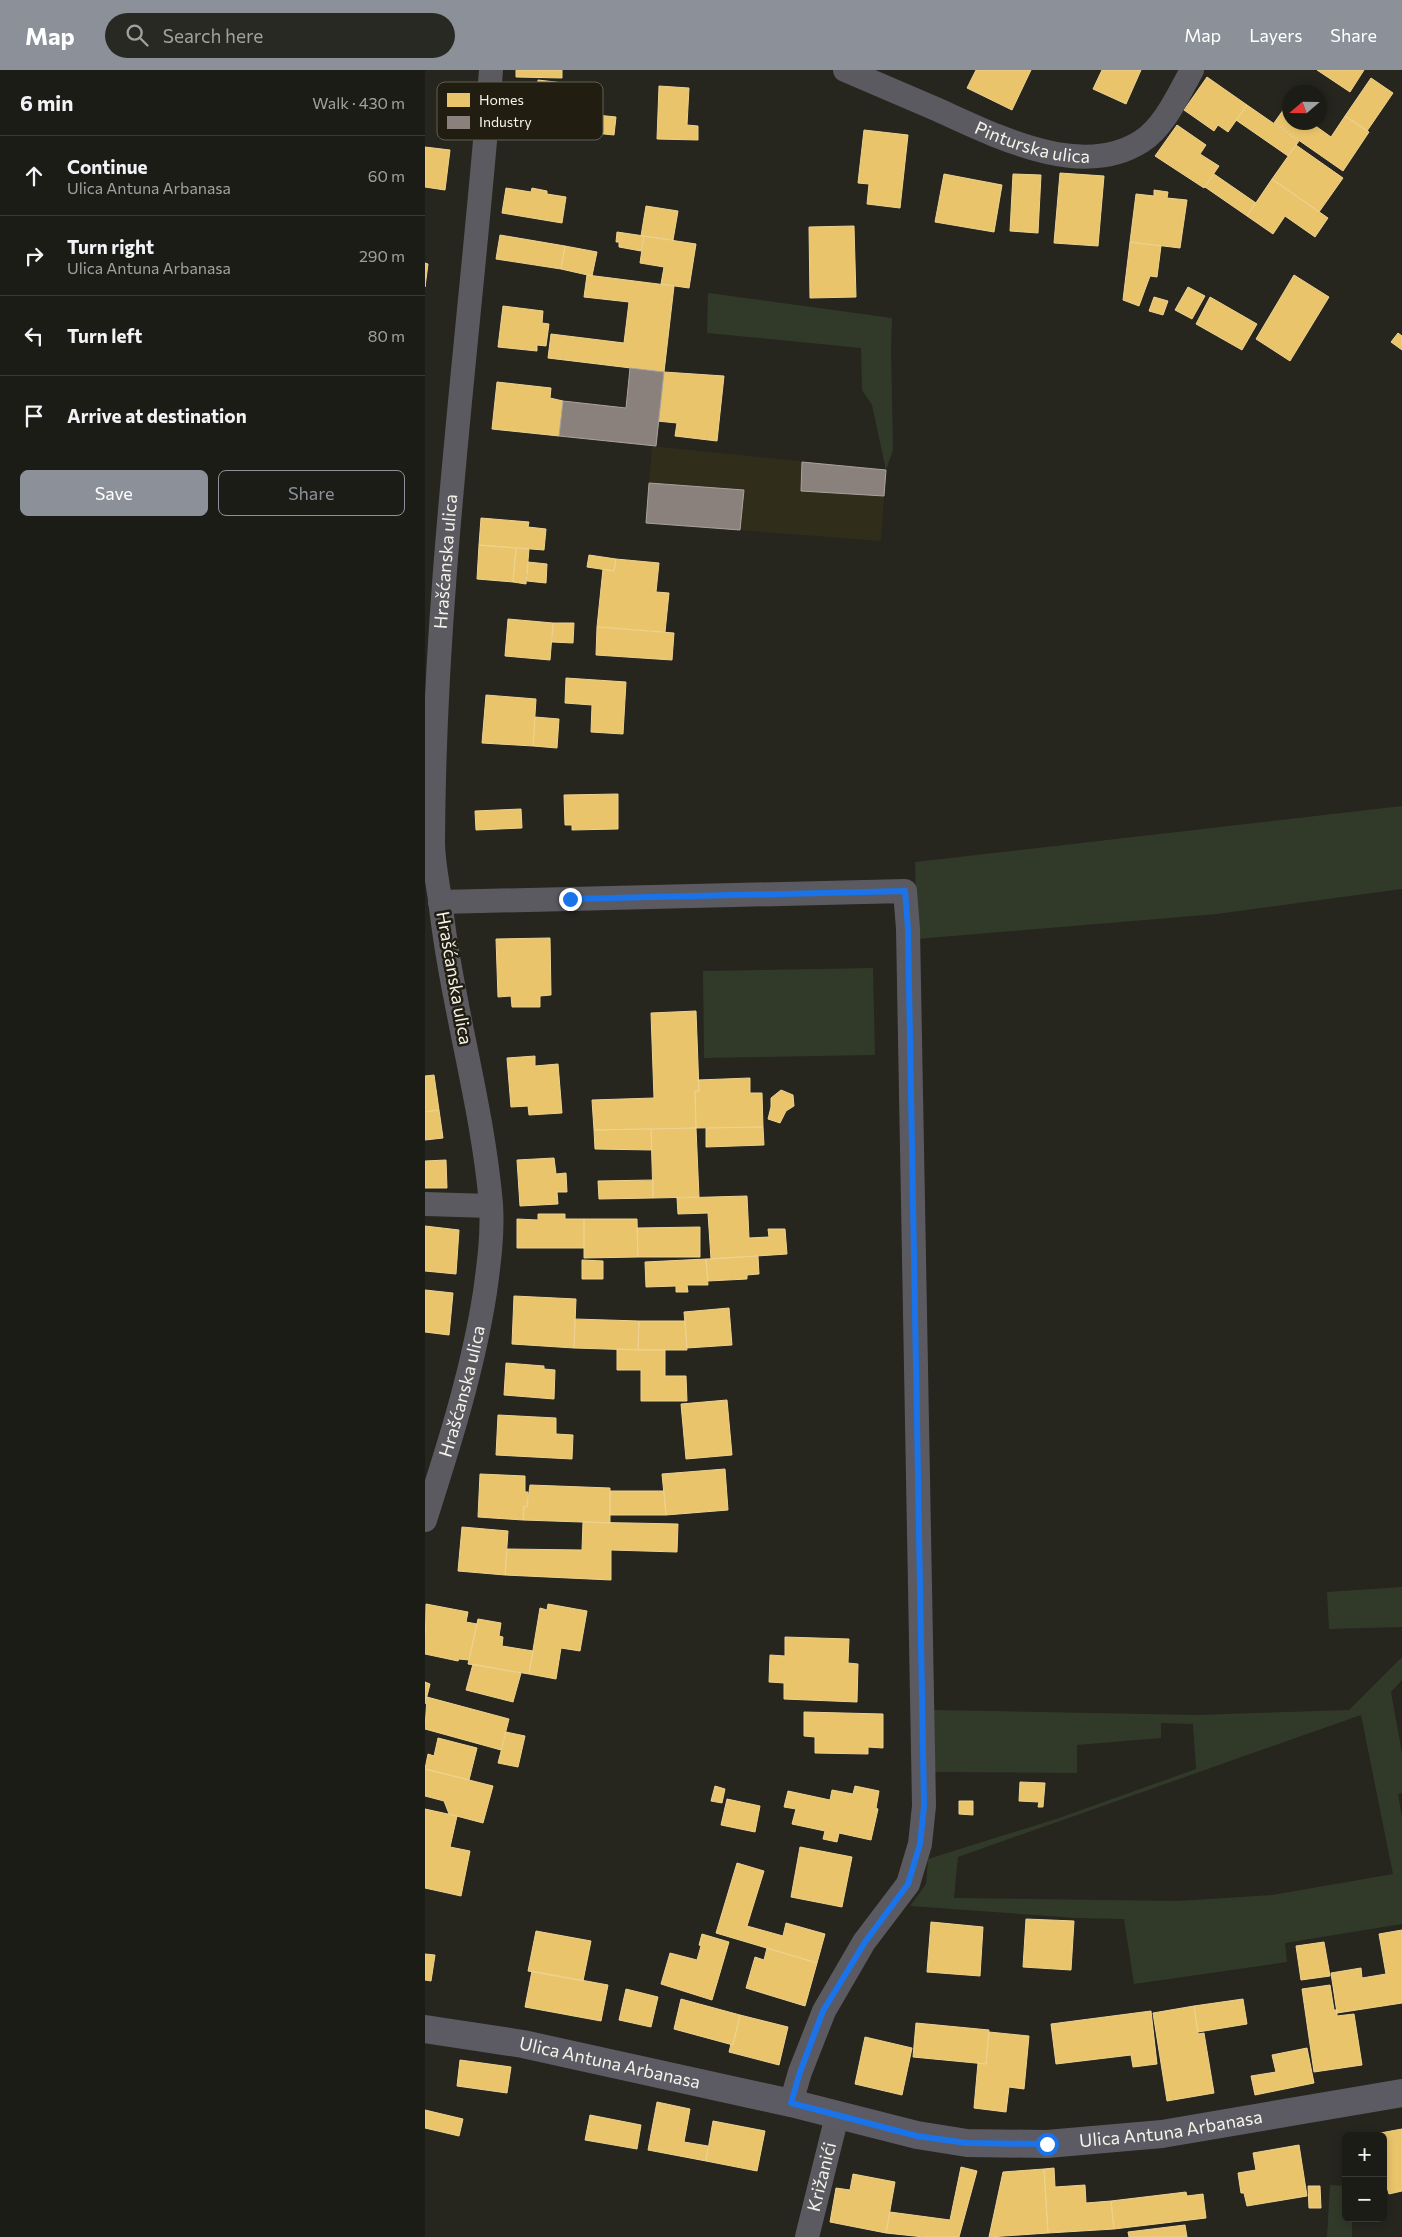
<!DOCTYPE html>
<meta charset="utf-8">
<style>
:root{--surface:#1c1c16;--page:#292923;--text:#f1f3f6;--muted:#a0a1a1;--line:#3a3a35;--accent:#8c9099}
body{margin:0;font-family:Commissioner,sans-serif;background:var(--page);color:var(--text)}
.controls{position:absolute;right:15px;bottom:15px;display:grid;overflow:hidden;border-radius:8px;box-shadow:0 2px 8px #0003}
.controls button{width:45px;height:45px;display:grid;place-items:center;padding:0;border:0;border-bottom:1px solid var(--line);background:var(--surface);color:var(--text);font:25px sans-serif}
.compass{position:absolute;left:857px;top:15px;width:45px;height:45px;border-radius:50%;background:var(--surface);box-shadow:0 2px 8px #0003;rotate:250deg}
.stop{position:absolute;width:15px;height:15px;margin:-11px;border:4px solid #1a73e8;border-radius:50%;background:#fff}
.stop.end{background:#1a73e8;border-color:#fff;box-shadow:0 1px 5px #0008}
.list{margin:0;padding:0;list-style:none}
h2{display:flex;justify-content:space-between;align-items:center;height:65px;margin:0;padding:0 20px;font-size:21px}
h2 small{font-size:16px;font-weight:400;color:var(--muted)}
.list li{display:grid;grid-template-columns:32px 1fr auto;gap:15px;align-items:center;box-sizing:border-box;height:80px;padding:0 20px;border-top:1px solid var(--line)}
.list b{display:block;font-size:19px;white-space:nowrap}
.list p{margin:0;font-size:16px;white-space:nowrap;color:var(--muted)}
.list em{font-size:16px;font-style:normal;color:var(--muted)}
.actions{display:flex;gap:10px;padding:15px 20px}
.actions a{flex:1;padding:11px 0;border:1px solid var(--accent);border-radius:8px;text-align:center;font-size:18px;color:var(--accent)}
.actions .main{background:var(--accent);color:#fff}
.icon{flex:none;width:28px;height:28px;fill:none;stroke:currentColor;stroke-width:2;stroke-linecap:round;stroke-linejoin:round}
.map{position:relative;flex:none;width:977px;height:2167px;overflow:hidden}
header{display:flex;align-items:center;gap:30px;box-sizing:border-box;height:70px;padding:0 25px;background:var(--accent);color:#fff}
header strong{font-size:24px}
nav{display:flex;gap:28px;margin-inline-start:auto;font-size:18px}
.search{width:350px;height:45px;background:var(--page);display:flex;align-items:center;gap:12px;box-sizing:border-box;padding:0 18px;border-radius:28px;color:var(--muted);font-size:19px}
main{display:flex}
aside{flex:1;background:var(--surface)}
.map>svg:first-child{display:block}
.built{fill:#302d1b}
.green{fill:#313a29;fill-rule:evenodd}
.homes{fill:#e9c46a;stroke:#edd290}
.industry{fill:#8a817c;stroke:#aaa39d}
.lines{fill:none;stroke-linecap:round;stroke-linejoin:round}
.street{stroke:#5b5a61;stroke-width:24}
.secondary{stroke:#5c5b63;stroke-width:28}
.route{stroke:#1a73e8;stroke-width:6}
.labels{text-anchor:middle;stroke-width:5;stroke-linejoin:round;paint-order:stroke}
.street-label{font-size:18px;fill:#f5f3ea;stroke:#211e11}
.key{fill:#211e11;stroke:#615e52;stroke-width:1}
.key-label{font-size:14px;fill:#f5f3ea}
</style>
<header>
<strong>Map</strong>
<div class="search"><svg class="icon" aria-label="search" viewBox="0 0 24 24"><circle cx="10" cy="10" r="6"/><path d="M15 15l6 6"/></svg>Search here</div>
<nav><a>Map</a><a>Layers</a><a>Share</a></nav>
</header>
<main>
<aside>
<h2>6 min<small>Walk · 430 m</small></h2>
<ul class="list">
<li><svg class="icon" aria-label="ahead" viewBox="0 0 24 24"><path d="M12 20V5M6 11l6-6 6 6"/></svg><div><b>Continue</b><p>Ulica Antuna Arbanasa</p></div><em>60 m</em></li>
<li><svg class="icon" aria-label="right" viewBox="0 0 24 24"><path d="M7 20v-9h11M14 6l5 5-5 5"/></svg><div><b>Turn right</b><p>Ulica Antuna Arbanasa</p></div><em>290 m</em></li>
<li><svg class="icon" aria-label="left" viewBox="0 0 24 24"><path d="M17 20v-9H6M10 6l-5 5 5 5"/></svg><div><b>Turn left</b></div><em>80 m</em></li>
<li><svg class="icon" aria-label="arrive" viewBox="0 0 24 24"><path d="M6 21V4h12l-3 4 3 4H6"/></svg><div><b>Arrive at destination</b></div></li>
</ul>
<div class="actions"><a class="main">Save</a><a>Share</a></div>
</aside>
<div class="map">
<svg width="977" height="2167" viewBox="0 0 977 2167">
<rect width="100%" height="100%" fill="#26251e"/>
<!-- built -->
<path class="built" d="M 227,376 L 461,400 L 456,471 L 221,453 Z"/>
<!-- green -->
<path class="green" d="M 283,223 L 467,248 L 466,280 L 468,380 L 461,400 L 447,335 L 437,320 L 436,278 L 282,263 Z
M 977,736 L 977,819 L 792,844 L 492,869 L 490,792 Z
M 448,898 L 450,985 L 279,988 L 278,901 Z
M 977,1517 L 977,1557 L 904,1559 L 902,1522 Z
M 977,1587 L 977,1610 L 966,1622 L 977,1683 L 977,1723 L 973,1724 L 977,1748 L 977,1854 L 860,1873 L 862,1892 L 709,1914 L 699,1849 L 651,1848 L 485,1836 L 501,1814 L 503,1789 L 634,1748 L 771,1699 L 768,1654 L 736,1653 L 736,1668 L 652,1675 L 652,1703 L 508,1702 L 507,1640 L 772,1645 L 924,1640 ZM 936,1645 L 968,1804 L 847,1825 L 753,1831 L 529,1828 L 533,1787 Z
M 905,2115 L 921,2116 L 921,2148 L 927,2148 L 927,2167 L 902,2167 Z"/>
<!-- homes -->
<path class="homes" d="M 91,0 L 137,0 L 137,8 L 91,7 Z
M 551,0 L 606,0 L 587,40 L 542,18 Z
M 677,0 L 716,0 L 701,34 L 668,19 Z
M 892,0 L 939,0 L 925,22 Z
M 782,7 L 822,35 L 803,62 L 793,55 L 789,61 L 759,40 Z
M 946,8 L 968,23 L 942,61 L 920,46 Z
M 113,10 L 156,15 L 150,61 L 109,56 Z
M 234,16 L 264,18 L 262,55 L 273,56 L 273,70 L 232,69 Z
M 822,35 L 874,71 L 863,86 L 811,50 Z
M 861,36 L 864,39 L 864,52 L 885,52 L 906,67 L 920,46 L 944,62 L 918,101 L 849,53 Z
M 152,43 L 191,47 L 189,65 L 150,61 Z
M 752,55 L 781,75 L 775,84 L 794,96 L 779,118 L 730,86 Z
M 439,60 L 483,65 L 475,138 L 442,134 L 444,114 L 433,113 Z
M 871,75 L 918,108 L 894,142 L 847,109 Z
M 0,77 L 25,80 L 20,120 L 0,117 Z
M 635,103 L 679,106 L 673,176 L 629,173 Z
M 519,104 L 577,115 L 569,162 L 510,152 Z
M 588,104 L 616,105 L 613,163 L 585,161 Z
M 789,104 L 831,133 L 822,146 L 780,117 Z
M 847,109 L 903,148 L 890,167 L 860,146 L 848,164 L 822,146 Z
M 81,118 L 106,122 L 107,118 L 122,121 L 122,124 L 141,127 L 137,153 L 77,143 Z
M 729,120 L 743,122 L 742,128 L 762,130 L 755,178 L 705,172 L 711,124 L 729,126 Z
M 221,136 L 253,141 L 248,170 L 216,166 Z
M 429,156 L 431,227 L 385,228 L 384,157 Z
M 192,162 L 219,166 L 216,181 L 194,177 L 194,172 L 191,172 Z
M 75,165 L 140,176 L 136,199 L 71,189 Z
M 219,166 L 271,174 L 264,218 L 236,214 L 239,197 L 215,193 Z
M 705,172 L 736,176 L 732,207 L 725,206 L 714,236 L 698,230 Z
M 140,176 L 172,182 L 167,206 L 136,199 Z
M 0,193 L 3,194 L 0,217 Z
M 162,205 L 249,216 L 239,302 L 123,288 L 126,264 L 199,273 L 204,232 L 159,227 Z
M 869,205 L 904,227 L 865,291 L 831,269 Z
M 763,217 L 780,226 L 767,249 L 750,240 Z
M 729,227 L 743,231 L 738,245 L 724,241 Z
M 785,227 L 832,254 L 817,280 L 771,254 Z
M 78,236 L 118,241 L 117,253 L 124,254 L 121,276 L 112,275 L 112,281 L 73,277 Z
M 973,263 L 977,266 L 977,280 L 966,272 Z
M 239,302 L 299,306 L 292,371 L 250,366 L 252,353 L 232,351 Z
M 72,312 L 126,318 L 125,328 L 138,331 L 134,366 L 67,359 Z
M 56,448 L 104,452 L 103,457 L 121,459 L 119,480 L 54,475 Z
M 54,475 L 91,478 L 88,512 L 52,509 Z
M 91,478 L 104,479 L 101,514 L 88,512 Z
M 164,485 L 191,489 L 189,501 L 162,497 Z
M 191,489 L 234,493 L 231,522 L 244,523 L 240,562 L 172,557 L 178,499 L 189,501 Z
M 103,492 L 122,494 L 121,513 L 102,511 Z
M 83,549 L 128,553 L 125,590 L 80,586 Z
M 128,553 L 149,553 L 148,573 L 127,572 Z
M 172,557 L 249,563 L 247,590 L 171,585 Z
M 141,608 L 201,612 L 198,664 L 166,662 L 167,635 L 140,633 Z
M 61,625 L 111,629 L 108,676 L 57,673 Z
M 110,647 L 134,649 L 132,678 L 108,676 Z
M 193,724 L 193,759 L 147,760 L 147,755 L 140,755 L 139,725 Z
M 96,739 L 97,758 L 51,760 L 50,741 Z
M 125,868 L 126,925 L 115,926 L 115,937 L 87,937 L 86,926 L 73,927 L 71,869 Z
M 271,941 L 274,1021 L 270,1021 L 271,1058 L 169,1060 L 167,1030 L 229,1028 L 226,943 Z
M 110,986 L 110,996 L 133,994 L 137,1043 L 104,1045 L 103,1036 L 86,1037 L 82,988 Z
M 9,1005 L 14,1040 L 0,1042 L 0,1006 Z
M 325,1008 L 325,1023 L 337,1023 L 338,1057 L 271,1058 L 270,1021 L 274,1021 L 273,1010 Z
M 356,1020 L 368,1025 L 369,1036 L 361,1041 L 355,1053 L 343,1049 L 346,1037 L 346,1028 Z
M 14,1040 L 18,1068 L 0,1070 L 0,1042 Z
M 338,1057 L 339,1075 L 281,1077 L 281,1058 Z
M 271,1058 L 274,1127 L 228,1128 L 226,1059 Z
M 226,1059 L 227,1080 L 170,1079 L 169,1060 Z
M 129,1088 L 131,1104 L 141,1103 L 142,1122 L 132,1122 L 133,1134 L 95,1136 L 92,1090 Z
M 21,1090 L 22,1118 L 0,1118 L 0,1091 Z
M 228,1110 L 228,1128 L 174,1129 L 173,1111 Z
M 322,1126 L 324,1168 L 344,1167 L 343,1159 L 360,1159 L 362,1184 L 286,1189 L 283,1143 L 253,1144 L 252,1128 Z
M 113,1144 L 140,1144 L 140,1149 L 159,1149 L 159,1178 L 92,1178 L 92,1149 L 113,1150 Z
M 159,1149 L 212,1149 L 213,1187 L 159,1188 Z
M 0,1156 L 34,1160 L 31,1204 L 0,1201 Z
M 275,1157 L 275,1187 L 213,1187 L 212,1158 Z
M 333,1186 L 334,1204 L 322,1205 L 322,1209 L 283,1211 L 281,1189 Z
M 281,1189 L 283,1215 L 262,1215 L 263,1222 L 251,1222 L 251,1216 L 221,1217 L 220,1192 Z
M 157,1190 L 178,1191 L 178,1209 L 157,1209 Z
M 0,1220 L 28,1223 L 24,1265 L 0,1262 Z
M 89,1226 L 151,1229 L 149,1278 L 87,1274 Z
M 304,1238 L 307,1275 L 262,1278 L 259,1242 Z
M 150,1249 L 214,1251 L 213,1280 L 149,1278 Z
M 214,1251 L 260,1251 L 262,1280 L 213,1280 Z
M 192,1279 L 240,1280 L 240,1306 L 261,1306 L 262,1331 L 216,1331 L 216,1300 L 192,1300 Z
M 81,1293 L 119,1296 L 119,1299 L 130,1300 L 129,1329 L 79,1325 Z
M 302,1330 L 307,1385 L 261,1389 L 256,1334 Z
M 73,1345 L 131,1348 L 131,1364 L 148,1365 L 147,1389 L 71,1385 Z
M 300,1399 L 303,1440 L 241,1445 L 237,1404 Z
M 55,1404 L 100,1406 L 100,1422 L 103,1422 L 102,1437 L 99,1436 L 98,1450 L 53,1447 Z
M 105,1415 L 185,1418 L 185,1453 L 98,1450 L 99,1436 L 102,1437 Z
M 185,1421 L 239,1421 L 241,1445 L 185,1445 Z
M 158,1452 L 253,1454 L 252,1482 L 186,1480 L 186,1510 L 80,1505 L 82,1479 L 157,1480 Z
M 37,1457 L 83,1461 L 80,1505 L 33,1501 Z
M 1,1534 L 43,1542 L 41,1552 L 52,1554 L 44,1590 L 34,1589 L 33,1591 L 0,1584 Z
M 123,1534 L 162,1541 L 155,1581 L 136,1578 L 131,1609 L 104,1604 L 115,1538 L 122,1540 Z
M 53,1549 L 76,1553 L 74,1566 L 78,1567 L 77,1576 L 108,1581 L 104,1604 L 43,1594 Z
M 360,1567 L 424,1569 L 423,1593 L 433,1594 L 432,1632 L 359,1629 L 359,1613 L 344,1612 L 345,1585 L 360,1586 Z
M 48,1594 L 96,1603 L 88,1632 L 41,1620 Z
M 0,1612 L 5,1614 L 0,1634 Z
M 2,1627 L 84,1649 L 76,1680 L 0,1659 Z
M 379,1642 L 458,1644 L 458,1678 L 443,1677 L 443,1684 L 390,1683 L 390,1667 L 379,1666 Z
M 81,1662 L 100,1666 L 93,1697 L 73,1693 Z
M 13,1668 L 52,1678 L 44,1710 L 0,1699 L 3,1684 L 9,1686 Z
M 0,1699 L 68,1716 L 58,1753 L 24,1744 L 19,1731 L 0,1726 Z
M 595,1712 L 620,1713 L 618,1737 L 613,1737 L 614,1732 L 594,1731 Z
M 290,1716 L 300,1719 L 297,1733 L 286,1731 Z
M 430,1716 L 454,1721 L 451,1738 L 453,1739 L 446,1770 L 414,1763 L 412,1772 L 398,1769 L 400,1761 L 367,1754 L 371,1739 L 359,1737 L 363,1721 L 405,1730 L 407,1720 L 428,1724 Z
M 302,1729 L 335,1736 L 330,1762 L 296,1755 Z
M 534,1731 L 548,1731 L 548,1745 L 534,1744 Z
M 0,1739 L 32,1746 L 25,1777 L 45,1781 L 36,1826 L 0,1818 Z
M 375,1777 L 427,1787 L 417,1837 L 366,1827 Z
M 312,1793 L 339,1801 L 322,1856 L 358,1866 L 361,1853 L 400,1864 L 392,1893 L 291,1863 Z
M 601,1849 L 649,1851 L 646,1900 L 598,1897 Z
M 506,1852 L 558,1857 L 555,1906 L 502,1902 Z
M 977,1860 L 977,1933 L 912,1943 L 906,1903 L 936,1898 L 937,1908 L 961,1904 L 954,1864 Z
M 111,1861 L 166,1871 L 158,1911 L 103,1901 Z
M 277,1864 L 304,1872 L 287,1930 L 236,1914 L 245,1883 L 272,1890 L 276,1876 L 274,1875 Z
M 899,1872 L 905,1906 L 876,1910 L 871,1876 Z
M 342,1878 L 392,1893 L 380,1936 L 321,1918 L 330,1887 L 339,1890 Z
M 0,1884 L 10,1885 L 6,1911 L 0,1910 Z
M 107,1901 L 183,1915 L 176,1951 L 100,1937 Z
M 905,1915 L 909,1940 L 912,1940 L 912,1946 L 929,1944 L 937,1995 L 889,2002 L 877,1919 Z
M 201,1919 L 233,1927 L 226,1957 L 194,1950 Z
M 256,1929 L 315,1945 L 308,1975 L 249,1959 Z
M 818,1929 L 822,1954 L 773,1962 L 769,1936 Z
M 769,1936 L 773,1964 L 779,1963 L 789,2023 L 742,2031 L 728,1943 Z
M 726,1941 L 732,1994 L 708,1997 L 706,1985 L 631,1994 L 626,1954 Z
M 315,1945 L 363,1957 L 354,1995 L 304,1982 L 306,1974 L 308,1975 Z
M 491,1953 L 564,1960 L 561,1994 L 488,1987 Z
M 564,1962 L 604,1966 L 599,2019 L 584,2017 L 581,2042 L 549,2038 L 553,1993 L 561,1994 Z
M 440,1967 L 487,1978 L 477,2025 L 430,2014 Z
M 882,1978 L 889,2013 L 830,2025 L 826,2006 L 851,2002 L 847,1985 Z
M 35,1990 L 86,1997 L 82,2023 L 32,2016 Z
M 232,2032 L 265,2039 L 259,2072 L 283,2076 L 281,2091 L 223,2080 Z
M 0,2040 L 38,2049 L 34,2066 L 0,2058 Z
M 165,2045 L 216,2055 L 212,2079 L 160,2070 Z
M 288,2051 L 340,2061 L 332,2101 L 281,2091 Z
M 977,2059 L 977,2121 L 964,2124 L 962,2117 L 958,2117 L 958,2066 L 939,2066 Z
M 874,2075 L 882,2126 L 822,2136 L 819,2123 L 816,2123 L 813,2103 L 831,2100 L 828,2083 Z
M 536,2097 L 552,2101 L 534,2167 L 499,2167 L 461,2163 L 465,2142 L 525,2150 Z
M 629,2098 L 630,2117 L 660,2115 L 661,2133 L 686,2131 L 689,2159 L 623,2163 L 619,2099 Z
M 619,2099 L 623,2163 L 564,2167 L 578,2102 Z
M 428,2104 L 470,2112 L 461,2163 L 405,2152 L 411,2118 L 425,2120 Z
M 883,2116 L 895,2116 L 896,2138 L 884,2138 Z
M 761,2122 L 762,2126 L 778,2124 L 781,2148 L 689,2159 L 686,2131 Z
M 760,2155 L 762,2167 L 704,2167 L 703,2162 Z"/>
<!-- industry -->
<path class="industry" d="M 205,298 L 239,302 L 231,376 L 134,366 L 138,331 L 201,338 Z
M 377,392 L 461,400 L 459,426 L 376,421 Z
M 224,413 L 319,420 L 315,460 L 221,453 Z"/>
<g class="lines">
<!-- street -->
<g class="street">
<path id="s1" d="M 420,0 C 450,13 481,26 511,39 C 569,65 656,111 717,71 C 740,56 754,23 767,0"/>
<path d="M 15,832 L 480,821 L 483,859 L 499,1736 L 495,1774 L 483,1814 L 439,1872 L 399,1941 L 375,2002 L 366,2033"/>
<path d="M 0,1134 L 66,1136"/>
<path id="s2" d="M 0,1450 C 24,1375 48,1300 60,1222 C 64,1193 68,1163 66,1134 C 57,1031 26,932 15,829 C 12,810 8,790 8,771 C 9,513 46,257 66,0"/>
<path id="s3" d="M 382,2167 L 412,2046"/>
</g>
<!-- secondary -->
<path class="secondary" id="s4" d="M 0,1959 L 98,1974 L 366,2033 L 492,2065 L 542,2073 L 622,2074 L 737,2064 L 977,2023"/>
</g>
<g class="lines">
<!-- route -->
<path class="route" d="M 145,829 L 480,821 L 483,859 L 499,1736 L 495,1774 L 483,1814 L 440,1872 L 398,1941 L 375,2002 L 366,2033 L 492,2066 L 542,2073 L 622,2074"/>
</g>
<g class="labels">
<!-- street labels -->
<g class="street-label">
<text dy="6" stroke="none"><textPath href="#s1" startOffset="202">Pinturska ulica</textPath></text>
<text dy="6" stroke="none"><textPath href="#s2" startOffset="972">Hrašćanska ulica</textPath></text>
<text transform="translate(29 908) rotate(80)" y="6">Hrašćanska ulica</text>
<text dy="6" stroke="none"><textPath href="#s2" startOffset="134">Hrašćanska ulica</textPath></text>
<text dy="6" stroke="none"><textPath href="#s4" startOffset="188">Ulica Antuna Arbanasa</textPath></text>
<text dy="6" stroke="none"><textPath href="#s4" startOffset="759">Ulica Antuna Arbanasa</textPath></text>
<text dy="6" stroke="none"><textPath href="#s3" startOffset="62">Križanići</textPath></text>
</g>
</g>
<!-- legend -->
<rect x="12" y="12" width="166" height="58" rx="8" class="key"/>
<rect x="22" y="23" width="23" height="14" fill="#e9c46a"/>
<rect x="22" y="46" width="23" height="13" fill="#8a817c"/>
<g class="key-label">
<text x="54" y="35">Homes</text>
<text x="54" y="57">Industry</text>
</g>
</svg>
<div class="controls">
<button>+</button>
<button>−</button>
</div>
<svg class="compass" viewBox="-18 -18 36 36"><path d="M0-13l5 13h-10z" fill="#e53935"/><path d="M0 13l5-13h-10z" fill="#a0a1a1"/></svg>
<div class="stop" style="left:622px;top:2074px"></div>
<div class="stop end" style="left:145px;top:829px"></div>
</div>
</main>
